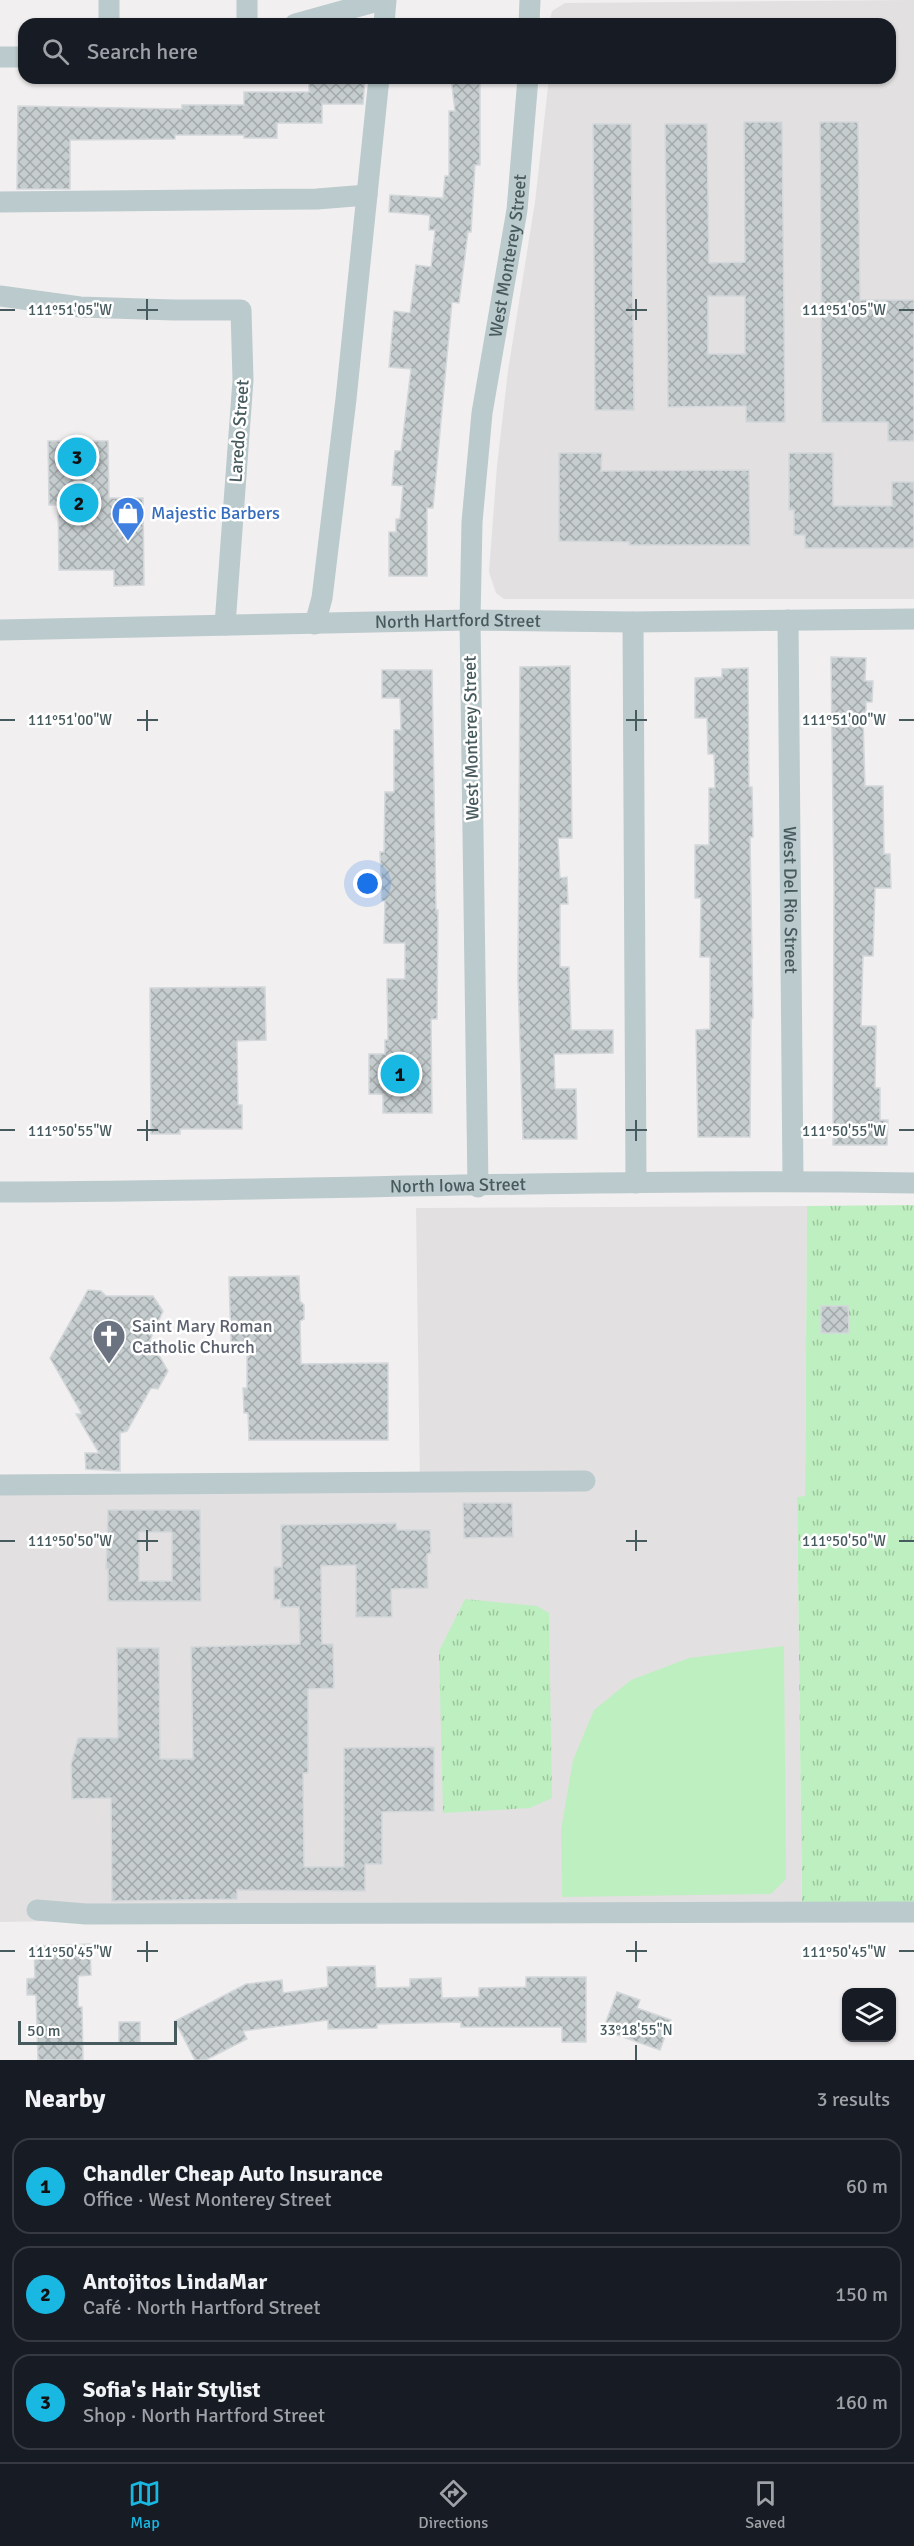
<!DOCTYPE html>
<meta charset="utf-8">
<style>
:root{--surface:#171b24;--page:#242831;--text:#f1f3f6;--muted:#9ea1a6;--line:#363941;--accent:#19b8e3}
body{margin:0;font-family:Signika,sans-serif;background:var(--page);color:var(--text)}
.controls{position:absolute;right:18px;bottom:18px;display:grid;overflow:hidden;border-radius:12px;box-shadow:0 2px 4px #0004}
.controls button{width:54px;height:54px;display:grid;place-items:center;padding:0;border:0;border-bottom:2px solid var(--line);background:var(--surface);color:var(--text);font:30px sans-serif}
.scale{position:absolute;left:18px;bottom:15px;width:159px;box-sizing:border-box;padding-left:6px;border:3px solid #475a5d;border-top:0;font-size:16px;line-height:21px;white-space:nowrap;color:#475a5d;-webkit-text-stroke:4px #fff;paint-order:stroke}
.you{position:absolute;left:368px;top:884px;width:21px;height:21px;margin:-15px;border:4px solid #fff;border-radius:50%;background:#1a73e8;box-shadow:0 0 0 9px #1a73e833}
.badge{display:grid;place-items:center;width:39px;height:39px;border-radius:50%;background:var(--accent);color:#111;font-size:20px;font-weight:700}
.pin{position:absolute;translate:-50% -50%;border:3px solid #fff;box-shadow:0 2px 6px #0006}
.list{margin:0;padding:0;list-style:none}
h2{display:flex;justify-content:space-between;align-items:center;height:78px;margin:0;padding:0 24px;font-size:26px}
h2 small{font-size:20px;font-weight:400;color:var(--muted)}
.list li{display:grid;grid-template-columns:39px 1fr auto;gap:18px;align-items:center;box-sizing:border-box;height:96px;margin:0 12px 12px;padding:0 12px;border:2px solid var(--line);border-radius:18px}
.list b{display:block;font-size:22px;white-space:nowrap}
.list p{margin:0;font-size:20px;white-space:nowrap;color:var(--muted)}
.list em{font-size:20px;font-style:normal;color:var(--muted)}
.icon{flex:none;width:33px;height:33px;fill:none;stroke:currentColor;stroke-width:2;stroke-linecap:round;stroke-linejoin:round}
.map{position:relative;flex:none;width:914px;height:2060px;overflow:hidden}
.search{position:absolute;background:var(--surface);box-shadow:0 2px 4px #0004;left:18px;right:18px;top:18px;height:66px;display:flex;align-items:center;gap:15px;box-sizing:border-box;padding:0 21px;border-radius:18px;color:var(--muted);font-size:22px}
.sheet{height:402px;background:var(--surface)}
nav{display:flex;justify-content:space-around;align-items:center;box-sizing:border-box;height:84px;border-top:2px solid var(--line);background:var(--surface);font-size:16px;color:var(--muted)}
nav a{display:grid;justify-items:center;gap:3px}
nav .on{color:var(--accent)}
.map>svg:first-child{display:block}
.education{fill:#e3e0e2}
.green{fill:#beefc0}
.park{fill:url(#park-tufts)}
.building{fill:url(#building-cross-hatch);stroke:#d4d8db;stroke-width:1.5;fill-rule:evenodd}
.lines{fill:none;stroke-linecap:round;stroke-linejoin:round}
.minor{stroke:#bbcacc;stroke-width:21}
.ticks{fill:none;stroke:#475a5d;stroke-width:2}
.labels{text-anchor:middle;stroke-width:5;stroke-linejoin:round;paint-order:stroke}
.street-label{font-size:18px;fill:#475a5d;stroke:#fff}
.shop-label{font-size:18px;fill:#366cbe;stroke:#fff;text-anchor:start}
.worship-label{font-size:18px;fill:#5b616d;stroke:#fff;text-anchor:start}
.ticks-label{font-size:15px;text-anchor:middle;fill:#475a5d;stroke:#fff;stroke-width:5;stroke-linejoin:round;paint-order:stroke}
</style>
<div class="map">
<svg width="914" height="2060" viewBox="0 0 914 2060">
<defs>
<pattern id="park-tufts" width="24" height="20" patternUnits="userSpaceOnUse" patternTransform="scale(1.5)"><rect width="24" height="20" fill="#beefc0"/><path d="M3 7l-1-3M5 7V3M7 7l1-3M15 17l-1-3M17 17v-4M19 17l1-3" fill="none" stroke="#9cc59f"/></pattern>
<pattern id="building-cross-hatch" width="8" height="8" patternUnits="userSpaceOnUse" patternTransform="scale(1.5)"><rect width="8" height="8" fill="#c6cdcf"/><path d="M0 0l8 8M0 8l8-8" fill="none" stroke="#a3a9ab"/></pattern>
</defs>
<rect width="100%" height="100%" fill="#f2eff0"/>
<!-- education -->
<path class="education" d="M 914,0 L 914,599 L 504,599 L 496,593 L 489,572 L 497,466 L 508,371 L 535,202 L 549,78 L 890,78 L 890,24 L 549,24 L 552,11 L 565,3 Z
M 807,1206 L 805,1497 L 797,1497 L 802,1909 L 0,1922 L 0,1491 L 420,1488 L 416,1208 Z"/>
<!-- green -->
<path class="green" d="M 784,1646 L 786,1879 L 771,1894 L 562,1897 L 561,1830 L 573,1760 L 594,1710 L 631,1680 L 689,1658 Z"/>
<!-- park -->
<path class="park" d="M 914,1205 L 914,1907 L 802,1909 L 797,1497 L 805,1496 L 807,1206 Z
M 465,1599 L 537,1606 L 549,1613 L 552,1798 L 530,1808 L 443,1813 L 439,1651 Z"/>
<!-- building -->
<path class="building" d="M 309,78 L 365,78 L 363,104 L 322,104 L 322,123 L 277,123 L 277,138 L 244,138 L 244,135 L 175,135 L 175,139 L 70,140 L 70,189 L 17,189 L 18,106 L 182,109 L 182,105 L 244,105 L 244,92 L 309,92 Z
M 451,78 L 480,78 L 480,165 L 475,165 L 471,232 L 468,232 L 459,303 L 452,302 L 433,508 L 427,508 L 427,576 L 389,576 L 389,532 L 396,532 L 396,519 L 400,519 L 403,486 L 392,485 L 395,451 L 401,451 L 411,369 L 389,367 L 394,311 L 410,313 L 416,265 L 431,267 L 435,230 L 429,230 L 430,215 L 389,212 L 390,195 L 443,198 L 445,176 L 449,176 L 449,111 L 455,111 Z
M 744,122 L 782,122 L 785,422 L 746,422 L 746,406 L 668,407 L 665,124 L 707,124 L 709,263 L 745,262 ZM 708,296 L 745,296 L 745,354 L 708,354 Z
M 820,122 L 858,122 L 860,300 L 914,300 L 914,441 L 888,441 L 888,422 L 822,422 Z
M 593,124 L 631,124 L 634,410 L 595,410 Z
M 48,441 L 108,441 L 109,498 L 143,498 L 144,585 L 114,586 L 114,570 L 59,570 L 58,505 L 49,505 Z
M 559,453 L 602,453 L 601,471 L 749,470 L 750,545 L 629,545 L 629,542 L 559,541 Z
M 789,453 L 833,453 L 833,506 L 892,506 L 892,482 L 914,482 L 914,548 L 805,548 L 805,535 L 794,535 L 794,510 L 789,510 Z
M 831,657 L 866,658 L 865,681 L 873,681 L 872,702 L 866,702 L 866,717 L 863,717 L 865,786 L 883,786 L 884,854 L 890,854 L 891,888 L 875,888 L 873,956 L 863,956 L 861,1026 L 876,1026 L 875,1088 L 880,1088 L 880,1120 L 888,1120 L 887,1145 L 833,1145 L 834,889 Z
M 570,666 L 572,838 L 558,838 L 560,878 L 567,877 L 568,904 L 560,904 L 560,967 L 569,967 L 571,1030 L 613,1030 L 613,1053 L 554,1054 L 555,1089 L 576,1089 L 577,1139 L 523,1139 L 518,979 L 520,667 Z
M 748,668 L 749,787 L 752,787 L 753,837 L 750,837 L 753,1018 L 751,1018 L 750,1137 L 698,1137 L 696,1030 L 710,1029 L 710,957 L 700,957 L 701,898 L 695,898 L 695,845 L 709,845 L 709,788 L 715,788 L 714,754 L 708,754 L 707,718 L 695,718 L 695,678 L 722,677 L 722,669 Z
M 382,670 L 432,670 L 436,910 L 438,910 L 437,1019 L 431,1019 L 432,1113 L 383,1113 L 383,1094 L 369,1094 L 369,1054 L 385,1054 L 385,1040 L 388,1040 L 387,979 L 405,979 L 405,943 L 384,943 L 385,901 L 382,901 L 380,852 L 384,852 L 385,792 L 394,792 L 394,730 L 401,730 L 400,698 L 382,698 Z
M 265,987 L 266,1040 L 237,1041 L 238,1105 L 242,1105 L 242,1129 L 180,1129 L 180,1134 L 151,1134 L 150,988 Z
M 299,1276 L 300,1301 L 304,1305 L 304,1319 L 300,1321 L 301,1364 L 388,1363 L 388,1440 L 249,1440 L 248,1413 L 244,1413 L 243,1388 L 247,1388 L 247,1341 L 231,1342 L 229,1277 Z
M 88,1290 L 101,1291 L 106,1296 L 153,1296 L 163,1311 L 150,1340 L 168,1371 L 158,1389 L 151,1388 L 127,1431 L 120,1433 L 120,1471 L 86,1469 L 85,1453 L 99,1453 L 76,1414 L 82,1414 L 50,1358 Z
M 821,1306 L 848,1306 L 849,1333 L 821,1333 Z
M 463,1503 L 512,1503 L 513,1537 L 464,1538 Z
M 108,1510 L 200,1510 L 201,1601 L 108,1601 L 108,1569 L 106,1569 ZM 139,1532 L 172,1532 L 172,1581 L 139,1581 Z
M 396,1523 L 397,1530 L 430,1530 L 431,1553 L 427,1554 L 428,1588 L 391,1589 L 392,1617 L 356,1617 L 356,1565 L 321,1566 L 322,1644 L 333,1644 L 334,1688 L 308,1689 L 308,1773 L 303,1773 L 304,1867 L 344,1867 L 344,1748 L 434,1747 L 434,1811 L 382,1812 L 382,1864 L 365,1864 L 365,1891 L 237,1890 L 237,1899 L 112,1901 L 111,1798 L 72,1799 L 71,1764 L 78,1738 L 118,1738 L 117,1648 L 159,1648 L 160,1759 L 193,1759 L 191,1647 L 300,1644 L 299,1607 L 281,1607 L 281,1599 L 274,1600 L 274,1567 L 282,1567 L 281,1525 Z
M 90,1944 L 91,1975 L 78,1976 L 78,2007 L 82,2007 L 83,2060 L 38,2060 L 36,1995 L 27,1995 L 27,1979 L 35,1978 L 34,1946 Z
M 375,1966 L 376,1988 L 410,1987 L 410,1979 L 441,1978 L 442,1998 L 479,1997 L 479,1988 L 526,1987 L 526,1977 L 586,1977 L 586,2042 L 562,2042 L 562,2027 L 461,2027 L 461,2022 L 377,2024 L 377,2028 L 328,2029 L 328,2020 L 243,2031 L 247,2039 L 206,2060 L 195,2060 L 175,2021 L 246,1984 L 282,1980 L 283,1993 L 328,1987 L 327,1967 Z
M 617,1992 L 640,2000 L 637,2008 L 671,2020 L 660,2050 L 603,2030 Z
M 119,2022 L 140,2022 L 140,2044 L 119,2044 Z"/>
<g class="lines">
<!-- minor -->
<g class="minor">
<path d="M 109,0 L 109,24"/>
<path d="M 247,0 L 247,24"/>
<path d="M 295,24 L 382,0"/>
<path d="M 384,24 L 386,0"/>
<path d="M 529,24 L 530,0"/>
<path d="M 0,57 L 24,57"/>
<path d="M 0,202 L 317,199 L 367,195"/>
<path d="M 0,296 L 80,307 L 174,310 L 241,310 L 243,380 L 225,625"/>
<path id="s1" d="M 788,620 L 793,1181"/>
<path d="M 633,622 L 636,1183"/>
<path d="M 315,624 L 322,598 L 346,399 L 379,78"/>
<path id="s2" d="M 0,630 L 470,620 L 633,622 L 914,619"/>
<path id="s3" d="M 478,1187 L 470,620 L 472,522 L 482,413 L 517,210 L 528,78"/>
<path id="s4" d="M 0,1192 C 305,1191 609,1178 914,1183"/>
<path d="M 0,1485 L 585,1481"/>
<path d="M 37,1910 L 86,1914 L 914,1912"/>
</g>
</g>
<!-- ticks -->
<path class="ticks" d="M 147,299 L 147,320M 636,299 L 636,320M 0,310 L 15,310M 137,310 L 158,310M 626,310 L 647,310M 899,310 L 914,310M 147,710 L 147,731M 636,710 L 636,731M 0,720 L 15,720M 137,720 L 158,720M 626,720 L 647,720M 899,720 L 914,720M 147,1120 L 147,1141M 636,1120 L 636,1141M 0,1130 L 15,1130M 137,1130 L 158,1130M 626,1130 L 647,1130M 899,1130 L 914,1130M 147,1530 L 147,1551M 636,1530 L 636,1551M 0,1541 L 15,1541M 137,1541 L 158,1541M 626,1541 L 647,1541M 899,1541 L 914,1541M 147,1941 L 147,1962M 636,1941 L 636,1962M 0,1951 L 15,1951M 137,1951 L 158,1951M 626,1951 L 647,1951M 899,1951 L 914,1951M 636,2045 L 636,2060"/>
<!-- icons -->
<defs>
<g id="shop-pin" transform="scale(1.725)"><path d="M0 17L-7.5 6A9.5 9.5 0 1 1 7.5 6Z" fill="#3f7fe0" stroke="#fff"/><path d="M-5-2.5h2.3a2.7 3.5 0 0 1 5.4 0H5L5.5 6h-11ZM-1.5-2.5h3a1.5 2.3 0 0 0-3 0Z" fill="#fff"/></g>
<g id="church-pin" transform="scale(1.725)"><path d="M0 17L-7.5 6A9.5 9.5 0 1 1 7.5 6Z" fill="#6b7280" stroke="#fff"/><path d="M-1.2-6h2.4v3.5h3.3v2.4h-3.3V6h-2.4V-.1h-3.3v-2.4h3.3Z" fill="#fff"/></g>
</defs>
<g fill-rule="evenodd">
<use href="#shop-pin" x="128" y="513"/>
<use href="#church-pin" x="109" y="1336"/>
</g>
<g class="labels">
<!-- street labels -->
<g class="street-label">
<text dy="6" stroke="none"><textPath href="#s3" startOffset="934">West Monterey Street</textPath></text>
<text transform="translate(239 431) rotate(-86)" y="6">Laredo Street</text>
<text dy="6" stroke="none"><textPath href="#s2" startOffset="458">North Hartford Street</textPath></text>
<text transform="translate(471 738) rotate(-91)" y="6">West Monterey Street</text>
<text dy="6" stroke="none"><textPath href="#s1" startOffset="280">West Del Rio Street</textPath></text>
<text dy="6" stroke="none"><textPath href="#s4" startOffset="458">North Iowa Street</textPath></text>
</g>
<!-- shop labels -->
<g class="shop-label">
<text x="151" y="519">Majestic Barbers</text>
</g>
<!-- worship labels -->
<g class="worship-label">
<text x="132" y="1332">Saint Mary Roman<tspan x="132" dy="21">Catholic Church</tspan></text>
</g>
</g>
<g class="ticks-label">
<text x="844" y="315">111°51'05"W</text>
<text x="70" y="315">111°51'05"W</text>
<text x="844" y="725">111°51'00"W</text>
<text x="70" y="725">111°51'00"W</text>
<text x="844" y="1136">111°50'55"W</text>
<text x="70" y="1136">111°50'55"W</text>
<text x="70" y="1546">111°50'50"W</text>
<text x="844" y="1546">111°50'50"W</text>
<text x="844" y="1957">111°50'45"W</text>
<text x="70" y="1957">111°50'45"W</text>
<text x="636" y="2035">33°18'55"N</text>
</g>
</svg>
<div class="controls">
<button><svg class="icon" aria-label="layers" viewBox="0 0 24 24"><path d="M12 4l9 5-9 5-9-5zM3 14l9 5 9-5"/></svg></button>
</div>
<div class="scale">50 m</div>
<div class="you"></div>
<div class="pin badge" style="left:400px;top:1074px">1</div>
<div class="pin badge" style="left:79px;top:503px">2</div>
<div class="pin badge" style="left:77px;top:457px">3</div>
<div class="search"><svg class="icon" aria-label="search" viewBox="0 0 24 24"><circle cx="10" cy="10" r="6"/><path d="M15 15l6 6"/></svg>Search here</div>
</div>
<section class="sheet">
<h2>Nearby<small>3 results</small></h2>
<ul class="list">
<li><span class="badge">1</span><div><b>Chandler Cheap Auto Insurance</b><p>Office · West Monterey Street</p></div><em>60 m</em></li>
<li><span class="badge">2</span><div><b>Antojitos LindaMar</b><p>Café · North Hartford Street</p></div><em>150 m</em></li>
<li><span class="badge">3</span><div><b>Sofia's Hair Stylist</b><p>Shop · North Hartford Street</p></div><em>160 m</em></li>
</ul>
</section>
<nav>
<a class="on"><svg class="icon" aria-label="map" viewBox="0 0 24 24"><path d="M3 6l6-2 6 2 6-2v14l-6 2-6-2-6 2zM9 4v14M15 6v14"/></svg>Map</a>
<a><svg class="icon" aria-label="directions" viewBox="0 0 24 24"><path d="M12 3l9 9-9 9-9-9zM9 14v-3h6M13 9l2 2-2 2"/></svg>Directions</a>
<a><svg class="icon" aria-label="saved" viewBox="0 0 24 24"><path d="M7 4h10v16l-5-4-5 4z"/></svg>Saved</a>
</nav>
